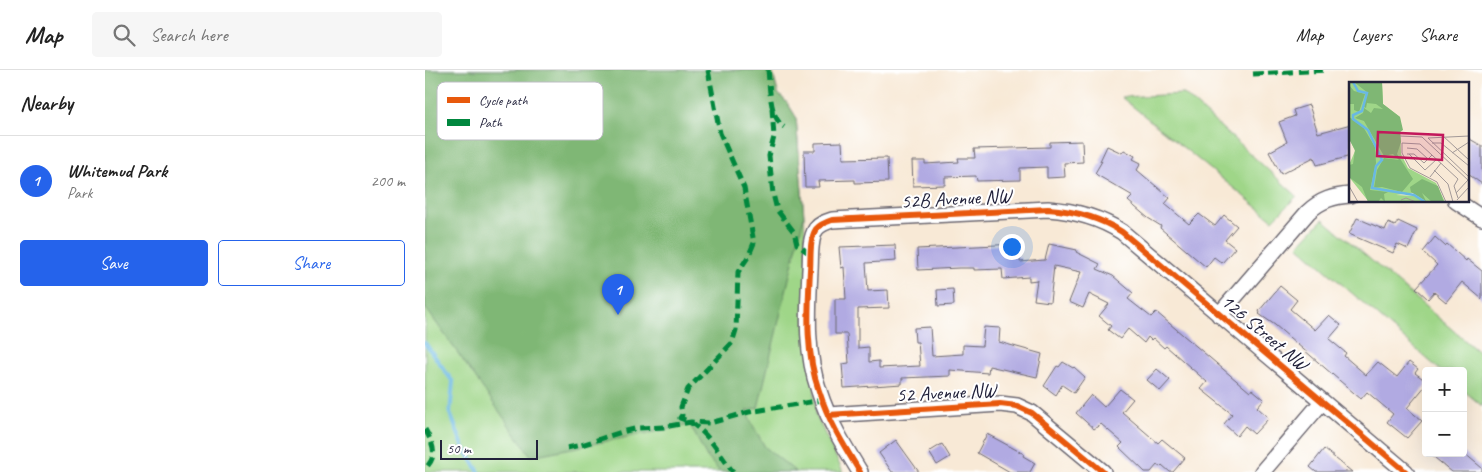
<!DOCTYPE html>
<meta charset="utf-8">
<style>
:root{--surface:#fff;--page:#f6f6f6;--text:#222;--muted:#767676;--line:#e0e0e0;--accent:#2563eb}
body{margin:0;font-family:Caveat,sans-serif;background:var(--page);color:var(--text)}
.controls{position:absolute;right:15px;bottom:15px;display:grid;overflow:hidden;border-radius:5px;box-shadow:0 5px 20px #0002}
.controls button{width:45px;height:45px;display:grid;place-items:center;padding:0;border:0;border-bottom:1px solid var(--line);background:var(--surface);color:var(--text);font:25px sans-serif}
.scale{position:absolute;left:15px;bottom:12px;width:98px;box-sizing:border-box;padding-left:5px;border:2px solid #22223b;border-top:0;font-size:14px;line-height:18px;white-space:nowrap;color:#22223b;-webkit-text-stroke:4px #fff;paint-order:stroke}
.you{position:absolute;left:586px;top:176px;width:18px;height:18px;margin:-12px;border:4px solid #fff;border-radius:50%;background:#1a73e8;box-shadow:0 0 0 8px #1a73e833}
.badge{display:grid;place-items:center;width:32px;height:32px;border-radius:50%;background:var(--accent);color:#fff;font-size:16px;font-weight:700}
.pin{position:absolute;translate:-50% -41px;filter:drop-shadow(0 1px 2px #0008)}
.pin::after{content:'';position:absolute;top:26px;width:18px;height:15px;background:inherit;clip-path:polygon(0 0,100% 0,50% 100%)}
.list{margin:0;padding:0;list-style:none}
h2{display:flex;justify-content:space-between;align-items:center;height:65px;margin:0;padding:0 20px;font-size:21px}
h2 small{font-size:16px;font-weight:400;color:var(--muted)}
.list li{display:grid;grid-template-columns:32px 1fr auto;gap:15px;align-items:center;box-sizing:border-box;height:90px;padding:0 20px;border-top:1px solid var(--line)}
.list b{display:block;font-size:19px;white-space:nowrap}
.list p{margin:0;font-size:16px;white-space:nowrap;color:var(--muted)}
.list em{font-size:16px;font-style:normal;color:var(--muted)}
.actions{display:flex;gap:10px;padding:15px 20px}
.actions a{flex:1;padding:11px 0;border:1px solid var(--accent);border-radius:5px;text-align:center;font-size:18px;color:var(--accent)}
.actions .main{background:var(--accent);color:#fff}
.icon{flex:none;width:28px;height:28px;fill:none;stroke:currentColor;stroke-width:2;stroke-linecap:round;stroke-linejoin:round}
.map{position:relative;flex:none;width:1057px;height:402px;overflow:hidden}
header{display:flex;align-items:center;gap:30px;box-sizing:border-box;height:70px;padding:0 25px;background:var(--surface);border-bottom:1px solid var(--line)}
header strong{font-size:24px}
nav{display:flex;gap:28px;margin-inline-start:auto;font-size:18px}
.search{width:350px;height:45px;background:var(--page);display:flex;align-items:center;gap:12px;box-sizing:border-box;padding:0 18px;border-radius:5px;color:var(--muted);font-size:19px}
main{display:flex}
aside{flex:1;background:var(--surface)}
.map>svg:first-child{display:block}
.green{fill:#9fd688;stroke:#607c62}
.forest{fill:#7fb774;stroke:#506c58}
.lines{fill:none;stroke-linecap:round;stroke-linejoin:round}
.stream{stroke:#69b8e3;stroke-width:4}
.building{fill:#b1aae2}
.minor-casing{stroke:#6d6871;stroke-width:18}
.minor{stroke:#fff;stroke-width:15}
.quiet{stroke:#00873e;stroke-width:5;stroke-dasharray:10 5;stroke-linecap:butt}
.cycleway-casing{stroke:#fff;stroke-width:9}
.cycleway{stroke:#e8590c;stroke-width:6}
.labels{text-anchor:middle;stroke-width:4;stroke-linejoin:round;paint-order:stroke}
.street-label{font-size:20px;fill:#22223b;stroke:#fff}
.inset-river{fill:none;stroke:#69b8e3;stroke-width:2.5}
.inset-road{fill:none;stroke:#a29998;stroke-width:1}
.view{fill:#c2185b;fill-opacity:0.15;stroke:#c2185b;stroke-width:2.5}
.inset-edge{fill:none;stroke:#22223b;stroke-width:2.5}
.key{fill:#fff;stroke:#bdbdc4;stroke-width:1}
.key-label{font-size:14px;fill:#22223b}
</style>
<header>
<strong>Map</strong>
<div class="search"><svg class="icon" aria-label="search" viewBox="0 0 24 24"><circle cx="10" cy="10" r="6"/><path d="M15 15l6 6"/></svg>Search here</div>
<nav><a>Map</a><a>Layers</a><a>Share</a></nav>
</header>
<main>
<aside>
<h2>Nearby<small></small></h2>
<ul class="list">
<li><span class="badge">1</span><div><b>Whitemud Park</b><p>Park</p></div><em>200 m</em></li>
</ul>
<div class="actions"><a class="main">Save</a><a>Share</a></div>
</aside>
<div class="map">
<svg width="1057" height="402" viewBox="0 0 1057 402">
<rect width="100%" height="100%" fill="#fff"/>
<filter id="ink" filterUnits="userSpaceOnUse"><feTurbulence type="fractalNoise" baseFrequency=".02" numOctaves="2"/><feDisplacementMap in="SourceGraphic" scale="10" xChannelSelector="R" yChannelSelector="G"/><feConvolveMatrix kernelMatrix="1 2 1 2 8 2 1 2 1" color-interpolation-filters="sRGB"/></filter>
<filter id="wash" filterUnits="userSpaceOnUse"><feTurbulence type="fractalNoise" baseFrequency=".0096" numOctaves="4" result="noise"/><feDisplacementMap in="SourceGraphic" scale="20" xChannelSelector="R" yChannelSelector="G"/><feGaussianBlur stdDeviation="1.12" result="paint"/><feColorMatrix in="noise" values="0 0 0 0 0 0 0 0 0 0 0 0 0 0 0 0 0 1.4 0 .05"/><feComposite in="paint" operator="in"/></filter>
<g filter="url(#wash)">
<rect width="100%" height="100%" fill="#f8e9d6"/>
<!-- green -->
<path class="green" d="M 0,0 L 347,0 L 353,23 L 363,34 L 371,47 L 379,146 L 391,345 L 418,402 L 0,402 Z
M 759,24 L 872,126 L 848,150 L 696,27 Z
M 898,149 L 1057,285 L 1057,336 L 1038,320 L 1038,301 L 1016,301 L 873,176 Z"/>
<!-- forest -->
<path class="forest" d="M 0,0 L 347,0 L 353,23 L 363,34 L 371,47 L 379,146 L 333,338 L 322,341 L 325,350 L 340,377 L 371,402 L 295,402 L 282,387 L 265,355 L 106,386 L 0,237 Z"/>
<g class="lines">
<!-- stream -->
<path class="stream" d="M 0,273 L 28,312 L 25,343 L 38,376 L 54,402"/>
</g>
<g id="blocks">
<!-- building -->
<path class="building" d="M 884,35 L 893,63 L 926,54 L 926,86 L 892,95 L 889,87 L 856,104 L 844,82 L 862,72 L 854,52 L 870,46 L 868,40 Z
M 1043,68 L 1057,76 L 1057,114 L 1043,104 Z
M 657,71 L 658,92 L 639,93 L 640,107 L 622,108 L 622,97 L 595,98 L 595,110 L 552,111 L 551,106 L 520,107 L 520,115 L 488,116 L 487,91 L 500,91 L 500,94 L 534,92 L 533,88 L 550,88 L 549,79 L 625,77 L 625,72 Z
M 417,72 L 418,89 L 462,88 L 463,112 L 430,113 L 430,110 L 393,111 L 394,117 L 380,117 L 379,81 L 390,81 L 390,73 Z
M 682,76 L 697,83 L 699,80 L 710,86 L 708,89 L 716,93 L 712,100 L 745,128 L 740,134 L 764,154 L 774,144 L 790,156 L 799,145 L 812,156 L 800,170 L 810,178 L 797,193 L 789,187 L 781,197 L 735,158 L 736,156 L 723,148 L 703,131 L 708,126 L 672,105 L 670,103 L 677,91 L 675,91 Z
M 932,148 L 960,160 L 963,153 L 970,156 L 973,151 L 992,160 L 983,179 L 972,174 L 968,183 L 924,164 Z
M 1010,167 L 1020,176 L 1022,174 L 1041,191 L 1042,189 L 1057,201 L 1057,229 L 1037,212 L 1021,232 L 1009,222 L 1003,229 L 991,218 L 1012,195 L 998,182 Z
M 591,174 L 592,188 L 595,187 L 595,192 L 620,190 L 624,174 L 652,180 L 651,182 L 675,194 L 672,199 L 688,206 L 708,223 L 703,229 L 726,247 L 731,242 L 825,322 L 827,319 L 839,329 L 832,337 L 844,348 L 829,364 L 820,356 L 812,366 L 799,354 L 807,344 L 776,319 L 782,312 L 741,276 L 739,278 L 728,268 L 726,270 L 723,267 L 719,273 L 703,259 L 695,269 L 683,260 L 686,256 L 674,246 L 684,234 L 664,224 L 658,238 L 644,232 L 656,202 L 629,196 L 625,232 L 609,230 L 612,210 L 604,211 L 604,207 L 578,209 L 577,199 L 549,200 L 549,198 L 534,198 L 493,200 L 492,179 Z
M 470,175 L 471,191 L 441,193 L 443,221 L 463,220 L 464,238 L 433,239 L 433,278 L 444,277 L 444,292 L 454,291 L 454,298 L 495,296 L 493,272 L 490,272 L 489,258 L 505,257 L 507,286 L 538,284 L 538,275 L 557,276 L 559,257 L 575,258 L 574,272 L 617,284 L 612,307 L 564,296 L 563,303 L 525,300 L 525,306 L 477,308 L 477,314 L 419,318 L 417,294 L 424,293 L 422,264 L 410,264 L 410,229 L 421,229 L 419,197 L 416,198 L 414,177 Z
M 855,216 L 872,230 L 865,239 L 890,260 L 904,245 L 916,255 L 904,269 L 921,283 L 919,286 L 941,305 L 953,292 L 972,307 L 984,292 L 993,299 L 990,303 L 1001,311 L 1001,315 L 982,338 L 997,351 L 982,368 L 962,352 L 968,344 L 942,322 L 936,329 L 850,255 L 834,244 L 835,243 L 834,241 Z
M 528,219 L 529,235 L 513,236 L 512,220 Z
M 638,292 L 648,298 L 649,297 L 660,307 L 649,323 L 637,315 L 631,325 L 619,316 L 632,296 L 634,297 Z
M 732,299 L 745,310 L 735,321 L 722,310 Z
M 695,319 L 708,329 L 697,342 L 733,373 L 737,369 L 760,388 L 748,402 L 745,402 L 737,395 L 735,397 L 732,395 L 726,402 L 720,402 L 694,377 L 698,373 L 676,354 L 669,359 L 651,343 L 666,325 L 679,337 Z
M 562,364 L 599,384 L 598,386 L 610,393 L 605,402 L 585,402 L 552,383 Z
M 471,370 L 494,402 L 467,402 L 454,383 Z
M 517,374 L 525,387 L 512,395 L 504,382 Z
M 899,379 L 927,402 L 891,402 L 885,397 Z
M 1004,383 L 1039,383 L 1057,398 L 1057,402 L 1027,402 Z"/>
</g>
</g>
<g filter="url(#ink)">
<use href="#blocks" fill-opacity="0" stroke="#6d6871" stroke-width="1"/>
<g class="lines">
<!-- minor casing -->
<g class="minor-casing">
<path id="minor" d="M 1031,131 L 1057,148
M 794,245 L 883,142 C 896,130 908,126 926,125
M 403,345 L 575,334 L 592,336 L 607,343 L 678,402
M 435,402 C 419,376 403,350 394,321 C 380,281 383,241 385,200 C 386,188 384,170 391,159 C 395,154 401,152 407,150 L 623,139 C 650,141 674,147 697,162 L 981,402
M 837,402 L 897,332"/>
</g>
<!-- minor -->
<use href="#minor" class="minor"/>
<!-- quiet -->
<path class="quiet" d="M 283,0 L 295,63 L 319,118 L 329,173 L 323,187 L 313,202 L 311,260 L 307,273 L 263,319 L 256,337 L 257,345 L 255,348 C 280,356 293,382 308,402
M 343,0 C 345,17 344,47 359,57
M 828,4 L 902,0
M 347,38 L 349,67 L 344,86 L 348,124 L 352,140 L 369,162 L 372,174 L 386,185
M 0,359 C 8,375 14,384 0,399
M 142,378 L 156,375 L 197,362 L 213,358 L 239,357 L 266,352 L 285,353 L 324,342 L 397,330"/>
<!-- cycleway casing -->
<g class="cycleway-casing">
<path id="cycleway" d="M 403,345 L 575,334 L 592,336 L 607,343 L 678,402
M 435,402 C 419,376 403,350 394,321 C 380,281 383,241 385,200 C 386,188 384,170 391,159 C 395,154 401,152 407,150 L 623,139 C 650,141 674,147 697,162 L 981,402"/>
</g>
<!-- cycleway -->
<use href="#cycleway" class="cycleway"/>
</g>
</g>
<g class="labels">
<!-- street labels -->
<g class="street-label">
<text transform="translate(531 128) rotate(-3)" y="7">52B Avenue NW</text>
<text transform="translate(840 262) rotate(40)" y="7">126 Street NW</text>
<text transform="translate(521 322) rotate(-3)" y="7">52 Avenue NW</text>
</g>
</g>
<!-- overview -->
<g transform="translate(924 12)">
<rect width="120" height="120" fill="#f8e9d6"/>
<path d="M 0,0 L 33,0 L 34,22 L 51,35 L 52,72 L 59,86 L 87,101 L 96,120 L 77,120 L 64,111 L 47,113 L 67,114 L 75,120 L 20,120 L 0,95 L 0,83 L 6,69 L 0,56 Z" fill="#9fd688"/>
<path d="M 5,0 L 33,0 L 34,22 L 51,35 L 54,48 L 51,50 L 52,60 L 48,72 L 64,97 L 53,110 L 33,105 L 25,106 L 28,88 L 35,76 L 50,78 L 44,72 L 35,74 L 15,39 L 6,36 L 14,31 L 15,26 L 22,31 L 25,26 L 34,27 L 27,22 L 18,21 L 17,26 L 14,24 L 19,11 ZM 0,3 L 5,9 L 16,12 L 10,30 L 5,28 L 5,22 L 0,22 ZM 0,35 L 13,43 L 26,65 L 27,81 L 21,108 L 39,110 L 35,112 L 36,120 L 32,116 L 29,120 L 19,120 L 13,105 L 0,95 L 0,83 L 4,82 L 6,68 L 0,57 ZM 73,97 L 89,104 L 95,120 L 83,120 L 73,111 L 77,119 L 62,110 L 61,105 Z" fill="#7fb774"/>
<path class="inset-river" d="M 4,0 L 9,9 L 18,11 L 13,29 L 4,33 L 4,37 L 19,48 L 33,78 L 27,84 L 23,106 L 65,113 L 76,120"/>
<path class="inset-road" d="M 51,54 L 73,55 L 120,99M 94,54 L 120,78M 120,54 L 79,56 L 120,95M 83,61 L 92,61 L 120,84M 58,66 L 68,67 L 79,77M 103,71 L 120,60M 58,72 L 65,72 L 75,81 L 83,73M 60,72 L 76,88 L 88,77M 85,88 L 99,102 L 104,120M 81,95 L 92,81M 0,104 L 9,120M 107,111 L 119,98M 52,118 L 57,116 L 67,120M 108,118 L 120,105M 97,120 L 88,100 L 61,86 L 53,71 L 53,61 L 71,62 L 109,97 L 105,104 L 109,116"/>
<path class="view" d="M 29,50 L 94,53 L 93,78 L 28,74 Z"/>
<rect width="120" height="120" class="inset-edge"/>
</g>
<!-- legend -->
<rect x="12" y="12" width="166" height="58" rx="8" class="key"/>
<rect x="22" y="27" width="23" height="6" fill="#e8590c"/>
<rect x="22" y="49" width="23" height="7" fill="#00873e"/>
<g class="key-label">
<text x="54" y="35">Cycle path</text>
<text x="54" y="57">Path</text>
</g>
</svg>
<div class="controls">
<button>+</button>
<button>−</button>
</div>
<div class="scale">50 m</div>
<div class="you"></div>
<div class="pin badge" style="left:193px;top:245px">1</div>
</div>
</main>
